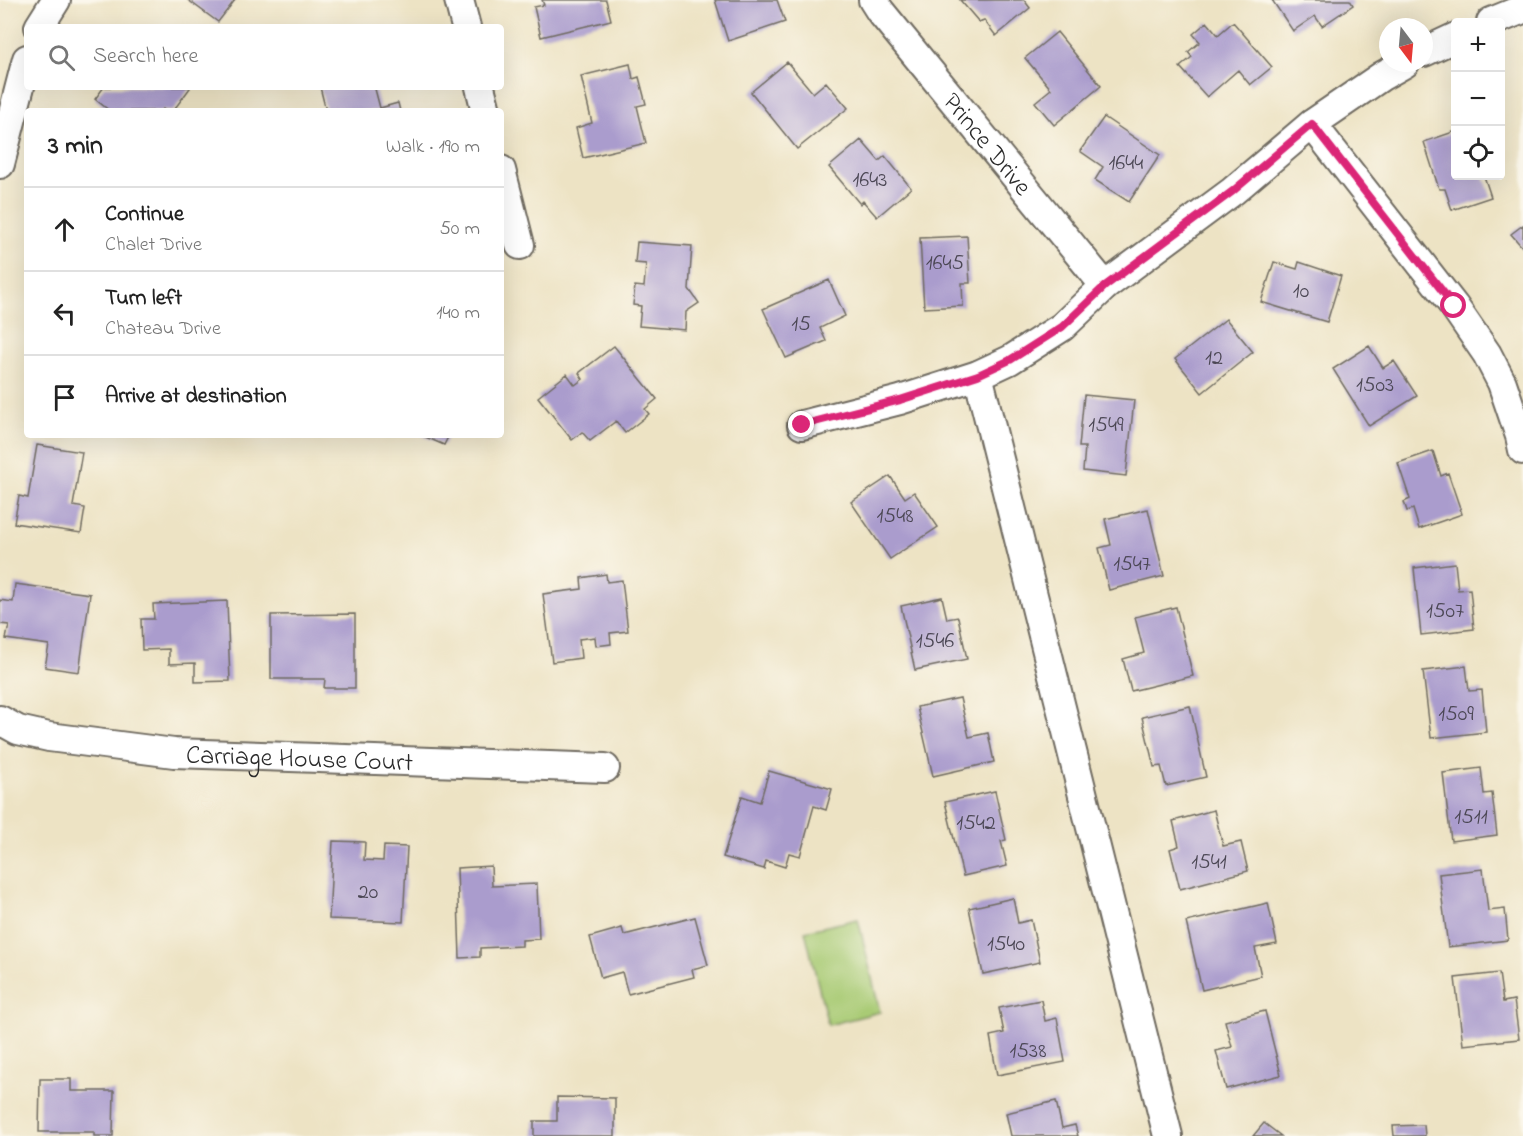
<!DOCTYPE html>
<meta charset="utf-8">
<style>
:root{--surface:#fff;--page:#f6f6f6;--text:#222;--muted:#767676;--line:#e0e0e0}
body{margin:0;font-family:"Indie Flower",sans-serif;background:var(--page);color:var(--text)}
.controls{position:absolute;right:18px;top:18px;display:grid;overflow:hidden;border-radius:6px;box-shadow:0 6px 24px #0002}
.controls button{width:54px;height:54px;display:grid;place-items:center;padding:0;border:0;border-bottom:2px solid var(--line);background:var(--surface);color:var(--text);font:30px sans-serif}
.compass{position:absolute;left:1379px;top:18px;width:54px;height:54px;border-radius:50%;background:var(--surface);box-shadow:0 6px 24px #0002;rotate:164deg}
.stop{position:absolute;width:18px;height:18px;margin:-14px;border:4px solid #db2777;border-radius:50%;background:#fff}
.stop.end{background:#db2777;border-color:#fff;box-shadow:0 2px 6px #0008}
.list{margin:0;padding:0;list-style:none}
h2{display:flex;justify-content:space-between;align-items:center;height:78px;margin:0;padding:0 24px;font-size:26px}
h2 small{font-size:20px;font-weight:400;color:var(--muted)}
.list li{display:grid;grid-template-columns:39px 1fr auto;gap:18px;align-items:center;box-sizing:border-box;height:84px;padding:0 24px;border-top:2px solid var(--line)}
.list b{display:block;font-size:22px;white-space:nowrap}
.list p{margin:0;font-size:20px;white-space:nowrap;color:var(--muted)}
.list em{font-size:20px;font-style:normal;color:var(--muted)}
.icon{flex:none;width:33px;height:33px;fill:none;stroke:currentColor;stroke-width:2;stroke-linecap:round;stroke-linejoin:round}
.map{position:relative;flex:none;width:1523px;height:1136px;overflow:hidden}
.search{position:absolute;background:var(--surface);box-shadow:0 6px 24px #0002;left:24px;top:24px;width:480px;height:66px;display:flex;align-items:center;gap:15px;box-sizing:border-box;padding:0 21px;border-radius:6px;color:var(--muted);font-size:22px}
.panel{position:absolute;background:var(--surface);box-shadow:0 6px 24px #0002;left:24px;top:108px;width:480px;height:330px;border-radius:6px}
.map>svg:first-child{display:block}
.green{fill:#a9cb74;stroke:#6a7b50;stroke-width:1.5}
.building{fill:#aa9ccd}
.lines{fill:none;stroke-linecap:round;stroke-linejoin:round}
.minor-casing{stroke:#6f6b61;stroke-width:32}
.minor{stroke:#fff;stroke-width:28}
.route{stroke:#db2777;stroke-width:8}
.labels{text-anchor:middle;stroke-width:5;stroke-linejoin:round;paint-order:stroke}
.number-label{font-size:22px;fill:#4b4754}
.street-label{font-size:26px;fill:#2b2b2b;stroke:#fbf7ec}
</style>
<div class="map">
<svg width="1523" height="1136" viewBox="0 0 1523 1136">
<rect width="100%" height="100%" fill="#fbf7ec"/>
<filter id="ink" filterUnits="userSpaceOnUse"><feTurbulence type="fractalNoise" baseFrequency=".0167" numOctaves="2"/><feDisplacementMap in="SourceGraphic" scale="12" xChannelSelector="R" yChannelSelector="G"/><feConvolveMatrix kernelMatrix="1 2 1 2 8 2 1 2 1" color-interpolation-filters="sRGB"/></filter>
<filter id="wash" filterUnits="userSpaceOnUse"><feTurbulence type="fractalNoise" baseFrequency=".008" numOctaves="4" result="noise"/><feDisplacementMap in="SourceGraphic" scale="24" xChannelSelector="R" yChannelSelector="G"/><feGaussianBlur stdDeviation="1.35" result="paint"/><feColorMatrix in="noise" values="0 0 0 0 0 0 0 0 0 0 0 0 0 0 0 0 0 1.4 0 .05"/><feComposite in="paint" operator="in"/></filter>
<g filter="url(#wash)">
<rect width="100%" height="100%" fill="#ede3c4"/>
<!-- green -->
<path class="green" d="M 858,919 L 880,1012 L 828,1025 L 805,931 Z"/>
<g id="blocks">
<!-- building -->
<path class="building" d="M 188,0 L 235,0 L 218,22 Z
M 542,0 L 606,0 L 611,20 L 541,37 L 534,7 L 544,5 Z
M 715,0 L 777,0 L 785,22 L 728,41 Z
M 960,0 L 1024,0 L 1030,8 L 996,36 L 984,20 L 979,22 Z
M 1272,0 L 1350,0 L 1353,5 L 1322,26 L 1315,16 L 1293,31 Z
M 1207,22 L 1218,35 L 1233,22 L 1272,67 L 1250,85 L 1238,70 L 1207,97 L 1180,67 L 1192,57 L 1188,52 L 1200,42 L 1193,34 Z
M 1057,32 L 1101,86 L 1054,125 L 1035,102 L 1051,89 L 1025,58 Z
M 787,62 L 813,93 L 826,82 L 848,108 L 797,149 L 751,92 Z
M 630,64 L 633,79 L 639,77 L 646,104 L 637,106 L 646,143 L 583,158 L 576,128 L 592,123 L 581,76 Z
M 104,87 L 188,87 L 190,88 L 173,111 L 165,111 L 163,109 L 162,111 L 110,111 L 95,99 Z
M 320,87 L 380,87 L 375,89 L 380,108 L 398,103 L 400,111 L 326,111 Z
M 1104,117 L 1160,155 L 1129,202 L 1095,180 L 1103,167 L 1080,151 Z
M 1456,131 L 1456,176 L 1484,176 L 1491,197 L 1452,210 L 1445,189 L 1439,189 L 1424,142 Z
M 861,140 L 879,161 L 885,156 L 911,188 L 877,217 L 863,201 L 860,204 L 829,167 Z
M 1523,225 L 1523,248 L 1511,234 Z
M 967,236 L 970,283 L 962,283 L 963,306 L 924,308 L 920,238 Z
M 637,242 L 692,246 L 689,289 L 699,303 L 686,312 L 685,330 L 639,326 L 641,306 L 633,305 L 635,286 L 644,287 L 646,264 L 635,263 Z
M 1274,262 L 1297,269 L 1299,262 L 1341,276 L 1327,322 L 1261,302 Z
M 829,280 L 845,316 L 820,328 L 826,341 L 786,358 L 763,309 Z
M 1226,319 L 1253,352 L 1202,393 L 1175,359 Z
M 614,346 L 657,399 L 645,409 L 649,414 L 625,433 L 616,421 L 590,441 L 582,432 L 572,440 L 538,397 L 567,374 L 575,385 L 583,379 L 579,373 Z
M 1369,346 L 1383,368 L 1394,361 L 1417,396 L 1369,426 L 1333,369 Z
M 1084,395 L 1134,400 L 1126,476 L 1083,471 L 1085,447 L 1079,447 Z
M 421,435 L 449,435 L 444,445 Z
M 37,445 L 82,452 L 73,506 L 85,508 L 81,533 L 14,523 L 19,496 L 28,498 Z
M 1433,451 L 1441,476 L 1448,473 L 1462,514 L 1419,529 L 1413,509 L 1407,511 L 1404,502 L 1410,499 L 1398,463 Z
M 890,476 L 905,498 L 914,492 L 938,527 L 890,559 L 851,502 Z
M 1148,509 L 1164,576 L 1109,590 L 1099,548 L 1111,545 L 1105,519 Z
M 1455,563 L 1458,590 L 1470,589 L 1474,629 L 1421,635 L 1414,568 Z
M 606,574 L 607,582 L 622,580 L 628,631 L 610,633 L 611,644 L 596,646 L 595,637 L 579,639 L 581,658 L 552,662 L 543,594 L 582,589 L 581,578 Z
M 15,584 L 90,594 L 79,672 L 45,667 L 49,645 L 6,639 L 9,625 L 0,624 L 0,600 L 13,602 Z
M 942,597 L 947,619 L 958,617 L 967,659 L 915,670 L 901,606 Z
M 227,601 L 230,681 L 195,682 L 195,663 L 169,664 L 169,649 L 142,650 L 141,619 L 154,619 L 153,604 Z
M 1176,607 L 1193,676 L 1131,691 L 1123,659 L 1144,653 L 1135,617 Z
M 355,614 L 355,688 L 324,688 L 325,679 L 271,679 L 271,615 Z
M 1466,666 L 1469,691 L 1482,690 L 1486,732 L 1431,738 L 1423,671 Z
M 960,698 L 969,737 L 988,733 L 994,762 L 933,776 L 917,707 Z
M 1190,706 L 1206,777 L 1166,786 L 1161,766 L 1154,767 L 1142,717 Z
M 1481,768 L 1484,794 L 1492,793 L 1497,835 L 1451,841 L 1443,773 Z
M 769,771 L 832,789 L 826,810 L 814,806 L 800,856 L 789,853 L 785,867 L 766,861 L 764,869 L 723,857 L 742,796 L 760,802 Z
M 995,791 L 1006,840 L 1001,841 L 1007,866 L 963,876 L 945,802 Z
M 1214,810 L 1223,846 L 1241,842 L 1248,871 L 1180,889 L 1170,849 L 1179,846 L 1173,821 Z
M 333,841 L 365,842 L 364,860 L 383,861 L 384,846 L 407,847 L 403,922 L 329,919 Z
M 491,866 L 492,886 L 537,884 L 539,939 L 522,940 L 522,946 L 480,948 L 480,957 L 460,958 L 457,868 Z
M 1483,869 L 1488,911 L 1505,909 L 1508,940 L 1448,947 L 1439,874 Z
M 1013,898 L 1018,923 L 1031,920 L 1040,962 L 983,974 L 969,908 Z
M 1268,903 L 1277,944 L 1255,948 L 1261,976 L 1202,990 L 1186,922 Z
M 695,917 L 708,965 L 692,969 L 694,977 L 628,994 L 622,972 L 601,978 L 590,937 L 622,928 L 624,935 Z
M 1499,973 L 1503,1002 L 1514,1000 L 1519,1039 L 1463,1045 L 1455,978 Z
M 1041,1000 L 1045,1021 L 1057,1018 L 1065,1062 L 997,1075 L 990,1036 L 1004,1033 L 999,1008 Z
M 1265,1011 L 1281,1075 L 1226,1089 L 1216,1051 L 1232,1047 L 1225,1021 Z
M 40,1079 L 71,1079 L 71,1091 L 114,1091 L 113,1136 L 94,1136 L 94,1132 L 39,1132 Z
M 557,1097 L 615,1098 L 615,1136 L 534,1136 L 534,1121 L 557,1121 Z
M 1056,1101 L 1062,1128 L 1075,1125 L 1078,1136 L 1011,1136 L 1006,1113 Z
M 1264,1123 L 1281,1136 L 1253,1136 Z
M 1424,1125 L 1425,1136 L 1394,1136 L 1393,1126 Z"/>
</g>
</g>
<g filter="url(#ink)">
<use href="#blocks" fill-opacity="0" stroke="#6f6b61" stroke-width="1.5"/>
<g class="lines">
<!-- minor casing -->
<g class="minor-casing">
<g id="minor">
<path d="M 459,0 L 466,27"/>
<path id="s1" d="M 873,0 L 880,11 L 1105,286"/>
<path d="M 1491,22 L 1523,9"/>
<path d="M 39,27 L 56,0"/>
<path d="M 1424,52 L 1456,37"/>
<path d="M 480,87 L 486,111"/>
<path d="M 1312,124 L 1454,306 L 1487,354 L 1502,383 L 1520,436 L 1523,450"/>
<path d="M 0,164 L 27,59"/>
<path d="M 501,170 L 520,245"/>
<path d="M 978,375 L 1168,1136"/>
<path d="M 802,425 L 900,400 L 978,375 L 1010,360 L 1062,327 L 1105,286 L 1233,191 L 1312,124 L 1382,76 L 1405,63"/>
<path id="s2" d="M 0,720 L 18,730 L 49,737 L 174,753 L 605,768"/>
</g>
</g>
<!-- minor -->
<use href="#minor" class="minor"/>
</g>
</g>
<g class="lines" filter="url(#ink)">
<!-- route -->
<path class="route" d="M 802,425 L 900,400 L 978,375 L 1010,360 L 1062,327 L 1105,286 L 1233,191 L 1312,124 L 1454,306"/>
</g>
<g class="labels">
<!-- number labels -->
<g class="number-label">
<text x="1126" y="169">1644</text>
<text x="870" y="186">1643</text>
<text x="945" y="269">1645</text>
<text x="1301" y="297">10</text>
<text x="801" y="330">15</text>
<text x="1214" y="364">12</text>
<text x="1375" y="391">1503</text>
<text x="1106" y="431">1549</text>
<text x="895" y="522">1548</text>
<text x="1132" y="570">1547</text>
<text x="1445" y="617">1507</text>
<text x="935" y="647">1546</text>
<text x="1456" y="720">1509</text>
<text x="1471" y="823">1511</text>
<text x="976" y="829">1542</text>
<text x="1209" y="868">1541</text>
<text x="368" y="898">20</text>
<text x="1006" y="950">1540</text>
<text x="1028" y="1057">1538</text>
</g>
<!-- street labels -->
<g class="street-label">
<text dy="9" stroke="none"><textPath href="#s1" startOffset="184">Prince Drive</textPath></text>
<text dy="9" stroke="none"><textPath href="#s2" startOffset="304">Carriage House Court</textPath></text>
</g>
</g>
</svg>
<div class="controls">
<button>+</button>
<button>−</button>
<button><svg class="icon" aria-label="locate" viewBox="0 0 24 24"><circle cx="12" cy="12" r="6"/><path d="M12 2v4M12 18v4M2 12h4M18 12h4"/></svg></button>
</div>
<svg class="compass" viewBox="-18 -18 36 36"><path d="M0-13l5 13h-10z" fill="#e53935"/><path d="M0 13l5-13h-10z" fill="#767676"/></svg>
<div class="stop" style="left:1454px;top:306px"></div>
<div class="stop end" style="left:802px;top:425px"></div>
<div class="search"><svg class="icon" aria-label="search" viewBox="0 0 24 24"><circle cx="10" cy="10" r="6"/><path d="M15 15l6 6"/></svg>Search here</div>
<section class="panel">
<h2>3 min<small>Walk · 190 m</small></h2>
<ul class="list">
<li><svg class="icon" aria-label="ahead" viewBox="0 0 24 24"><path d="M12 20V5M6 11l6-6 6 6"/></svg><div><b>Continue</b><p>Chalet Drive</p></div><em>50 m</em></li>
<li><svg class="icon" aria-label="left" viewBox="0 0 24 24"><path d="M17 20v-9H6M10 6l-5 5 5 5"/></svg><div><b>Turn left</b><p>Chateau Drive</p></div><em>140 m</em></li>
<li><svg class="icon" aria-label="arrive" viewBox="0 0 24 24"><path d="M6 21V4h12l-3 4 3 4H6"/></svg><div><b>Arrive at destination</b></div></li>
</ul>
</section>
</div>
